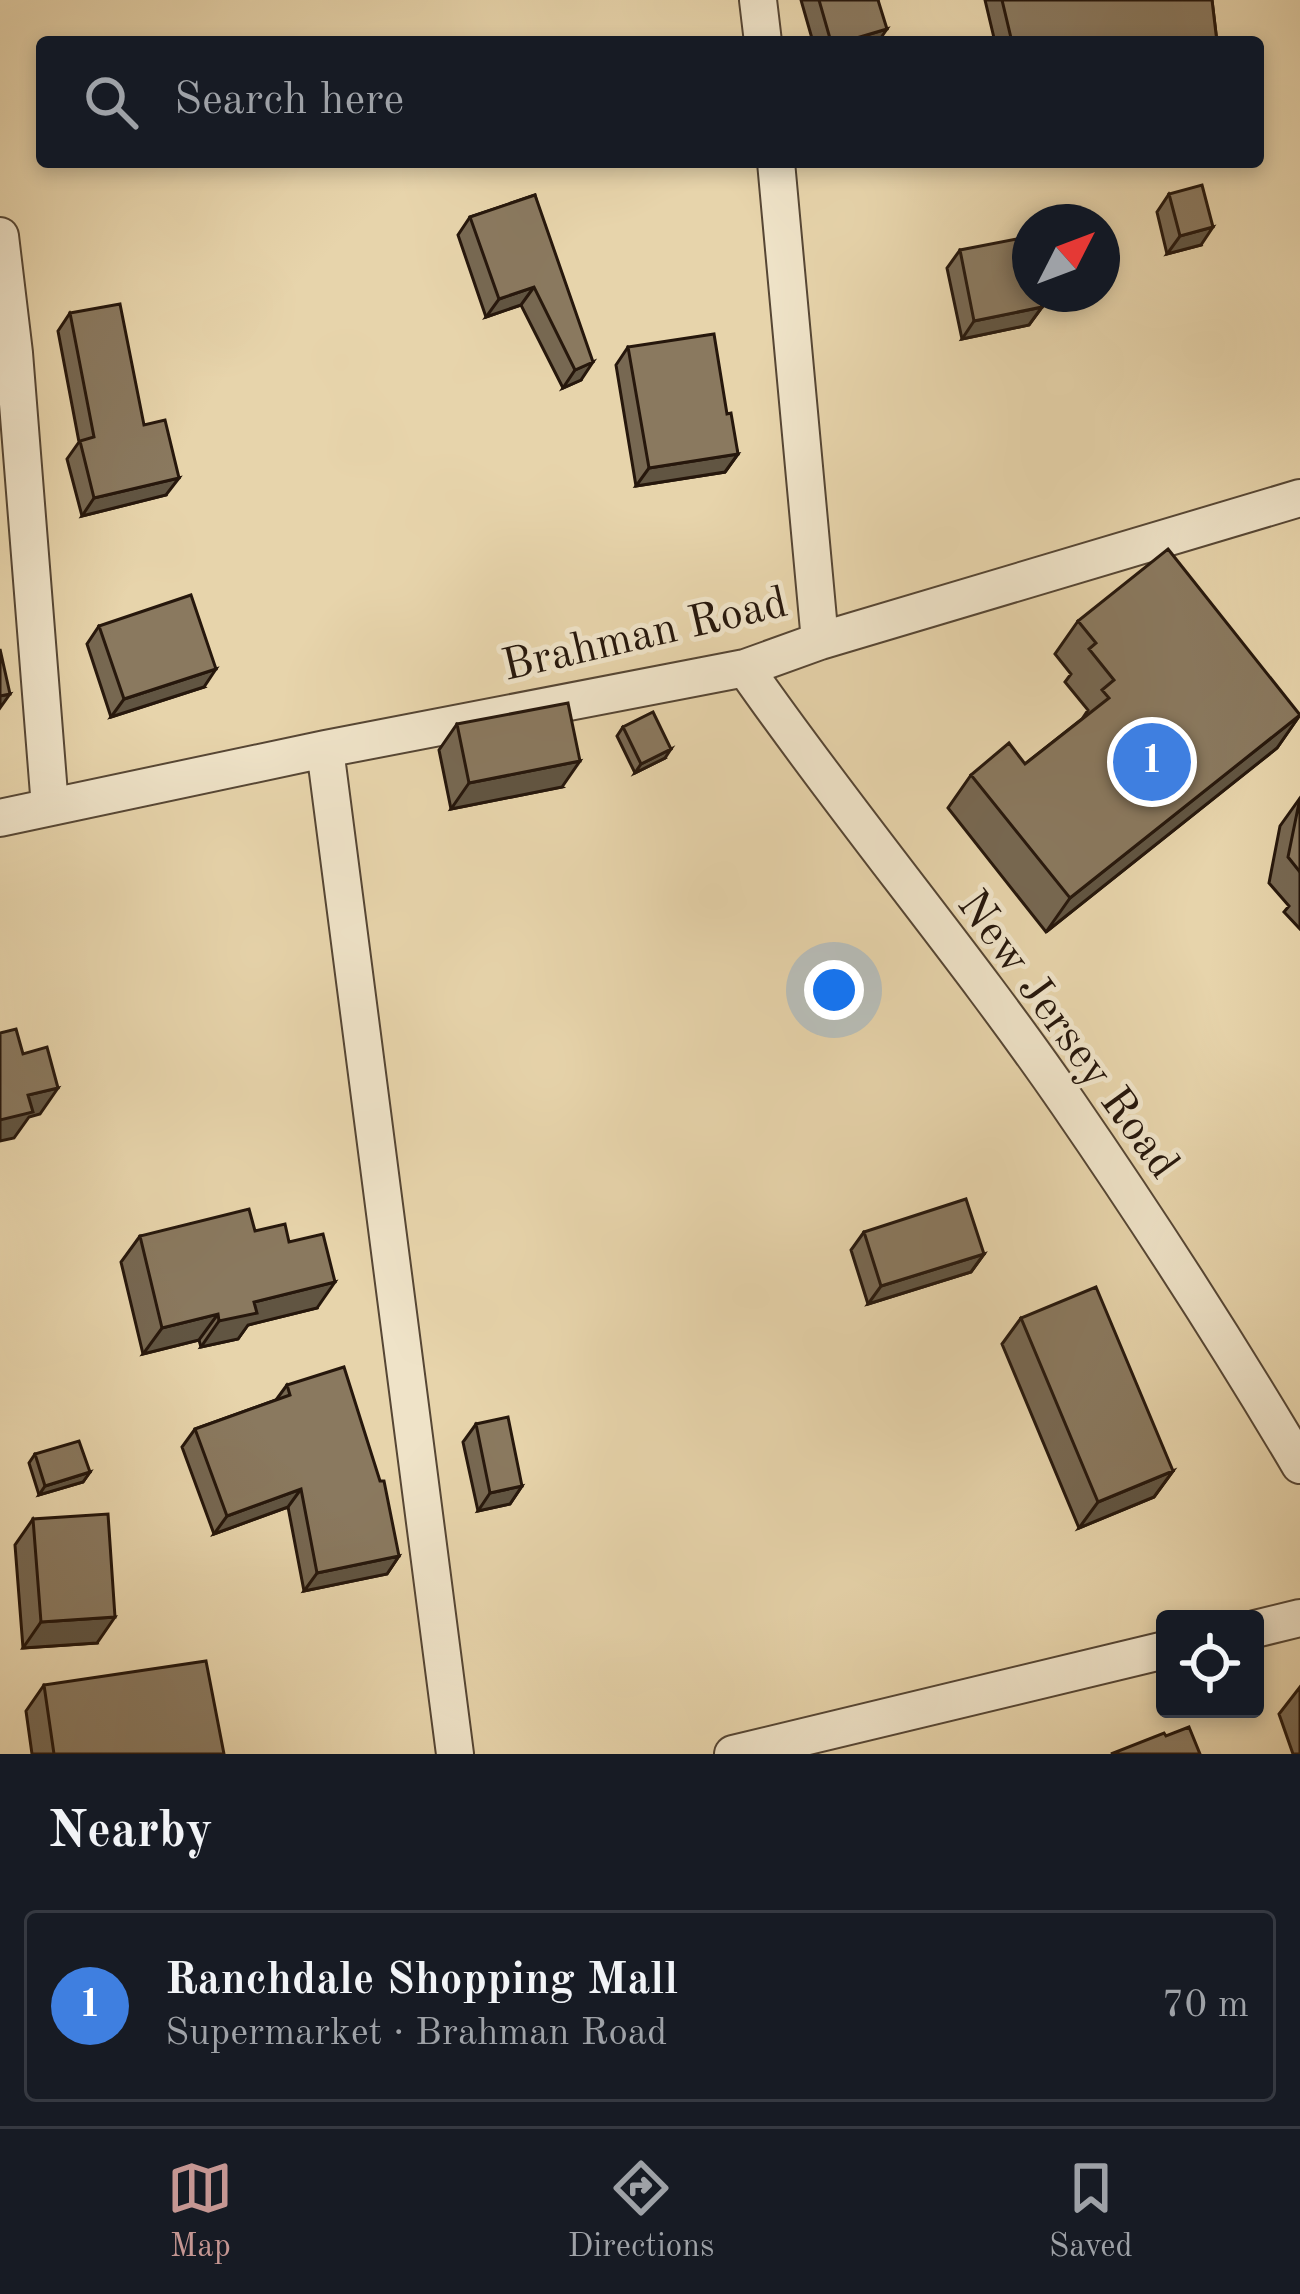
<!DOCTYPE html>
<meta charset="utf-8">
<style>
:root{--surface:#171b24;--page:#20242c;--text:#f1f3f6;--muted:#9ea1a6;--line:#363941;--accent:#c59692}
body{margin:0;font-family:"Old Standard TT",serif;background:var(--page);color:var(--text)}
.controls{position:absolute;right:36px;bottom:36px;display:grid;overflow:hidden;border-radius:12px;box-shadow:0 6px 18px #0003}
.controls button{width:108px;height:108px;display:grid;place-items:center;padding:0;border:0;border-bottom:3px solid var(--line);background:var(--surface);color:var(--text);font:60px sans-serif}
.compass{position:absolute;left:1012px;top:204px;width:108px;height:108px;border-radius:50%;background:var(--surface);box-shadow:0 6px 18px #0003;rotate:48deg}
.you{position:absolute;left:834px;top:990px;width:42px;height:42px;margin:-30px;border:9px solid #fff;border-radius:50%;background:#1a73e8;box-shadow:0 0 0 18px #1a73e833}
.badge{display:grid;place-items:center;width:78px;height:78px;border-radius:50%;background:var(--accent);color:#fff;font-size:39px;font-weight:700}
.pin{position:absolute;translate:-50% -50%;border:6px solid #fff;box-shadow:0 3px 12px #0006}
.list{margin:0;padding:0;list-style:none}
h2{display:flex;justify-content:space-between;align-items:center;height:156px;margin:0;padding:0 48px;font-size:51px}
h2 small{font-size:39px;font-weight:400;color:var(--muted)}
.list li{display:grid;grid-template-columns:78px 1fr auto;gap:36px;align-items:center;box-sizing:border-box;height:192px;margin:0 24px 24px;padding:0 24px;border:3px solid var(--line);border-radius:12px}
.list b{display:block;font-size:45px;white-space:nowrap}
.list p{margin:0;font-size:39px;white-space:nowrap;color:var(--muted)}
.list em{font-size:39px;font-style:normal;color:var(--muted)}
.icon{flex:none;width:66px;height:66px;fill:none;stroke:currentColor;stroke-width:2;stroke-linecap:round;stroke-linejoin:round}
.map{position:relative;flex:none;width:1300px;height:1754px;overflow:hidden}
.search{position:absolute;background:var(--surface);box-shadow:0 6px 18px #0003;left:36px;right:36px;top:36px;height:132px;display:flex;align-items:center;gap:30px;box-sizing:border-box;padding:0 42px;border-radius:12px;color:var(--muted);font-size:45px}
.sheet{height:372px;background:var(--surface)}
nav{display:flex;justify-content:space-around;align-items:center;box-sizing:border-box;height:168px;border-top:3px solid var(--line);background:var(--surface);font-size:33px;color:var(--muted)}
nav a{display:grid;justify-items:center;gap:6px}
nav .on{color:var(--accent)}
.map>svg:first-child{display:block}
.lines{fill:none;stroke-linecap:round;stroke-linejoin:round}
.street-casing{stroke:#564634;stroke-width:40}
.street{stroke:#efe3c8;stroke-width:36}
.wall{fill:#776852;stroke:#26170c;stroke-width:3}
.shaded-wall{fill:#615542;stroke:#26170c;stroke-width:3}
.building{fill:#8a795f;stroke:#26170c;stroke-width:3}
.labels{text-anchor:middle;stroke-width:10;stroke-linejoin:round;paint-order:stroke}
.street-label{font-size:45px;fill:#26170c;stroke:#efe3c8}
</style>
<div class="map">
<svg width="1300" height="1754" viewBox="0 0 1300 1754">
<rect width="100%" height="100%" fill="#e7d4ab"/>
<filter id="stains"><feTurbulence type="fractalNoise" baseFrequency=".00167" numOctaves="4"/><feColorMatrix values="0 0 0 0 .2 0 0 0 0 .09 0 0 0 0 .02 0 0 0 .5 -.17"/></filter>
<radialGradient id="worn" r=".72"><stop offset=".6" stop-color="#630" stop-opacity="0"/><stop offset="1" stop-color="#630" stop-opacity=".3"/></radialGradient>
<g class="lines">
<!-- street casing -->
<g class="street-casing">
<path id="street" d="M 758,0 L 763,42
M 776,162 L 820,641
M 0,236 L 14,353 L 50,807
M 745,668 C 848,816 965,954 1067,1102 C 1149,1221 1227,1342 1300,1465
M 325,749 L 455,1754
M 0,818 L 325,749 L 745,668 L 820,641 L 1300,498
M 1255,1629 L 1300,1618
M 733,1754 L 1165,1650"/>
</g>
<!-- street -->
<use href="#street" class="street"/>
</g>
<!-- wall -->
<path class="wall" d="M 801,0 L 878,0 L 878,42 L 813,42 Z
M 985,0 L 1212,0 L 1217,42 L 995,42 Z
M 1169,194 L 1201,245 L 1167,254 L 1157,212 Z
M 535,195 L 581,380 L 563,388 L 521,305 L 486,317 L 458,235 L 470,217 Z
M 960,250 L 1042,307 L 1029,325 L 962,339 L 947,268 Z
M 70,313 L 144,425 L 166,495 L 82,516 L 67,459 L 79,442 L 58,331 Z
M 628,347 L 727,414 L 738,454 L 725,472 L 636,486 L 616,365 Z
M 1078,621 L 1300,715 L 1277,748 L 1046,932 L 948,808 L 971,775 L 1025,764 L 1082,719 L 1088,710 L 1065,682 L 1071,674 L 1055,654 Z
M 99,626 L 204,687 L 111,717 L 87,644 Z
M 457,724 L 562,787 L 451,809 L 439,750 Z
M 623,727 L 665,758 L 635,773 L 617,736 Z
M 1300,798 L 1300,929 L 1284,912 L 1289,906 L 1269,883 L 1280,826 Z
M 255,1231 L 289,1242 L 317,1308 L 248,1325 L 238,1339 L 201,1347 L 199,1340 L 143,1354 L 121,1262 L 140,1236 Z
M 864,1232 L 984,1254 L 971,1272 L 868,1304 L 851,1250 Z
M 1021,1318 L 1173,1471 L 1154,1497 L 1079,1528 L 1002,1344 Z
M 287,1385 L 399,1556 L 387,1574 L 304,1591 L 288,1507 L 214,1534 L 182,1447 L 195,1429 L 276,1400 Z
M 476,1424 L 522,1486 L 510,1504 L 478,1511 L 463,1442 Z
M 35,1454 L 90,1472 L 83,1482 L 39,1495 L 29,1463 Z
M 33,1519 L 97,1643 L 23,1648 L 15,1545 Z
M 44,1685 L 224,1754 L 32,1754 L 26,1711 Z
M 1300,1687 L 1300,1754 L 1293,1754 L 1279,1714 Z"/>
<!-- shaded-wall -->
<path class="shaded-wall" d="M 887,29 L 878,42 L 843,42 Z
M 1213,227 L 1201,245 L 1167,254 L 1180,236 Z
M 534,287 L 521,305 L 486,317 L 499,299 Z
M 1042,307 L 1029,325 L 962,339 L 974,321 Z
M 593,362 L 581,380 L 563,388 L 575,370 Z
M 738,454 L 725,472 L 636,486 L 649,468 Z
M 179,478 L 166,495 L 82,516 L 94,498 Z
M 216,669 L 204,687 L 111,717 L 124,699 Z
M 10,694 L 0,708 L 0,696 Z
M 1300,715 L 1277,748 L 1046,932 L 1070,898 Z
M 671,749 L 665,758 L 635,773 L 641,764 Z
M 580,761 L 562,787 L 451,809 L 469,783 Z
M 58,1088 L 40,1114 L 29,1117 L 14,1138 L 0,1141 L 0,1120 L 28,1095 Z
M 984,1254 L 971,1272 L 868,1304 L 881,1286 Z
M 335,1282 L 317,1308 L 248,1325 L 238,1339 L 201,1347 L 219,1321 L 254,1302 Z
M 218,1314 L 199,1340 L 143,1354 L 162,1328 Z
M 1173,1471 L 1154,1497 L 1079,1528 L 1098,1502 Z
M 90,1472 L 83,1482 L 39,1495 L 45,1486 Z
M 522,1486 L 510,1504 L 478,1511 L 490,1493 Z
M 301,1489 L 288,1507 L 214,1534 L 227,1516 Z
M 399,1556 L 387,1574 L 304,1591 L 317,1573 Z
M 115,1617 L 97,1643 L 23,1648 L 41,1622 Z"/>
<!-- building -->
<path class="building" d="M 819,0 L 878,0 L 887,29 L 843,42 L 831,42 Z
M 1002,0 L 1212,0 L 1217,42 L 1127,42 L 1127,38 L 1112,42 L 1012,42 Z
M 1202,185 L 1213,227 L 1180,236 L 1169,194 Z
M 535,195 L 593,362 L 575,370 L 534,287 L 499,299 L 470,217 Z
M 1027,237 L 1030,253 L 1030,294 L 1039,294 L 1042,307 L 974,321 L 960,250 Z
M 120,304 L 144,425 L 165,420 L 179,478 L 94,498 L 80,441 L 94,437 L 70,313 Z
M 714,334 L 727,414 L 731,413 L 738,454 L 649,468 L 628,347 Z
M 1168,549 L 1300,715 L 1070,898 L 971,775 L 1009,743 L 1025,764 L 1109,698 L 1102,690 L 1114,680 L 1089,649 L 1096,643 L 1078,621 Z
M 191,595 L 216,669 L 124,699 L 99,626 Z
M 0,649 L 10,694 L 0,696 Z
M 568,703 L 580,761 L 469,783 L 457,724 Z
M 653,712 L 671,749 L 641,764 L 623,727 Z
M 1300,798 L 1300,872 L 1288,857 Z
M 16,1029 L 23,1054 L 47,1047 L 58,1088 L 28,1095 L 33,1112 L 0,1120 L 0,1033 Z
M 966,1199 L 984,1254 L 881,1286 L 864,1232 Z
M 249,1209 L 255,1231 L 285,1224 L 289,1242 L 323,1234 L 335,1282 L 254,1302 L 257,1313 L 219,1321 L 218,1314 L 162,1328 L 140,1236 Z
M 1096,1287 L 1173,1471 L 1098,1502 L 1021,1318 Z
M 344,1367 L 380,1481 L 384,1481 L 399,1556 L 317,1573 L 301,1489 L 227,1516 L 195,1429 L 290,1395 L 287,1385 Z
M 508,1417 L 522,1486 L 490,1493 L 476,1424 Z
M 79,1441 L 90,1472 L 45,1486 L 35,1454 Z
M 108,1514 L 115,1617 L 41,1622 L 33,1519 Z
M 206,1661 L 224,1754 L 54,1754 L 44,1685 Z
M 1189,1727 L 1200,1754 L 1111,1754 L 1164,1733 L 1166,1736 Z"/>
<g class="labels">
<!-- street labels -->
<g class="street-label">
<text transform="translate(644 632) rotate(-13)" y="16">Brahman Road</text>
<text transform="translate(1070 1033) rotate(54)" y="16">New Jersey Road</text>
</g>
</g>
<rect width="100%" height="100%" filter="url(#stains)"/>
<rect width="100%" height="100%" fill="url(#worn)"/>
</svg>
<div class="controls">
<button><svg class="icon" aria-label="locate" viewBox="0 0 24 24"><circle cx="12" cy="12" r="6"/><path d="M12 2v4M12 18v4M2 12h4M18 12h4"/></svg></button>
</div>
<svg class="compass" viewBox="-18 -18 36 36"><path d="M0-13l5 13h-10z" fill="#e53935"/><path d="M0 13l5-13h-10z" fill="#9ea1a6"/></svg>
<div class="you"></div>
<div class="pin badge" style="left:1152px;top:762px;background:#3f7fe0">1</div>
<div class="search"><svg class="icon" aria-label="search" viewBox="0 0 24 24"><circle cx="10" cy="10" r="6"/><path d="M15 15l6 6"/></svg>Search here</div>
</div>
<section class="sheet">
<h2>Nearby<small></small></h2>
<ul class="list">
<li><span class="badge" style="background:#3f7fe0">1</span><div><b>Ranchdale Shopping Mall</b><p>Supermarket · Brahman Road</p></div><em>70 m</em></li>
</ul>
</section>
<nav>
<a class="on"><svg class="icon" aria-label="map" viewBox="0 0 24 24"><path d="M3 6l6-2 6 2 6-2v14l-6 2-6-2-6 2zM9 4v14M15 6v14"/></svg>Map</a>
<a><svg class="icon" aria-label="directions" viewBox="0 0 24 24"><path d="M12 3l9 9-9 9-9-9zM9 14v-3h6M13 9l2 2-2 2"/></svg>Directions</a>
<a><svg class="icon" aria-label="saved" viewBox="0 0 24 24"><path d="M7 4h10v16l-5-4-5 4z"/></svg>Saved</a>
</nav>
